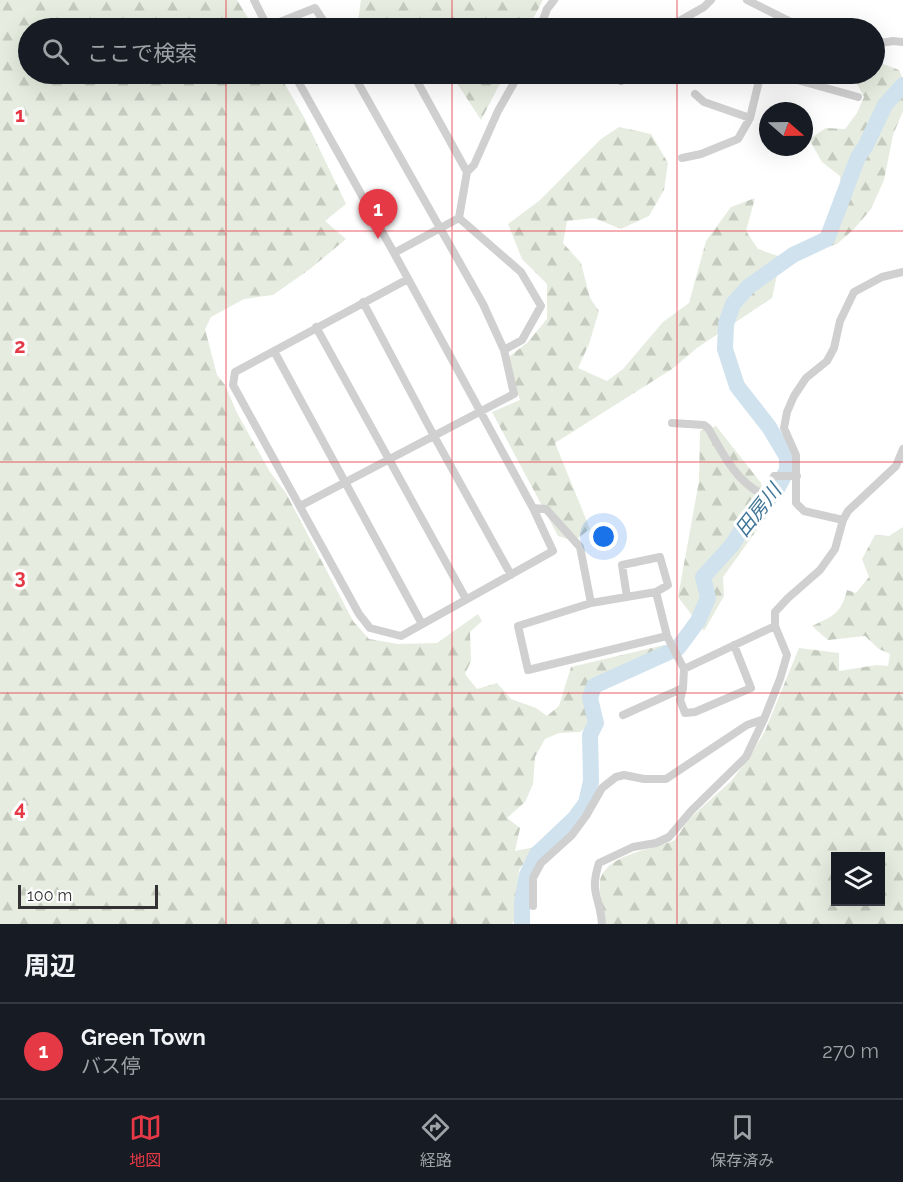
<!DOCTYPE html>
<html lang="ja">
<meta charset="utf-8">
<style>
:root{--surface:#171b24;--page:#242831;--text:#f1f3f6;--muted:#9ea1a6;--line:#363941;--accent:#e63946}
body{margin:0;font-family:Raleway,"Noto Sans JP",sans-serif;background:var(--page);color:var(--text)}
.controls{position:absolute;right:18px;bottom:18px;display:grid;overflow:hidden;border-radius:0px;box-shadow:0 6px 24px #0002}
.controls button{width:54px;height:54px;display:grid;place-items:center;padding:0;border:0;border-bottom:2px solid var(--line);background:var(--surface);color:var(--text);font:30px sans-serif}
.compass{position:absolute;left:759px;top:102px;width:54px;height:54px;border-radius:50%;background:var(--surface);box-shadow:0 6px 24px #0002;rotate:110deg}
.scale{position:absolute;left:18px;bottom:15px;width:140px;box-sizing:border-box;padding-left:6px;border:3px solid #333;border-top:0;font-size:16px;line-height:21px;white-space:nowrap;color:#333;-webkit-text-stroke:4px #fff;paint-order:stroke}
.you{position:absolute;left:604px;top:537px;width:21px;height:21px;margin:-15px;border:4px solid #fff;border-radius:50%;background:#1a73e8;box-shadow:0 0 0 9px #1a73e833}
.badge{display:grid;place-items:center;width:39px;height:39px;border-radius:50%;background:var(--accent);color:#fff;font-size:20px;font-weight:700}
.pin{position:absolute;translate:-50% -50px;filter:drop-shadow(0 2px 3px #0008)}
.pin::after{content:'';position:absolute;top:32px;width:21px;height:18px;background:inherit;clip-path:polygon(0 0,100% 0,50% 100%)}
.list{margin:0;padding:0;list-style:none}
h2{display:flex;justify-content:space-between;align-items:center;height:78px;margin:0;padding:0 24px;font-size:26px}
h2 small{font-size:20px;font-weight:400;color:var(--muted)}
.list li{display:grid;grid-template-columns:39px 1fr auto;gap:18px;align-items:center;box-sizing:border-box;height:96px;padding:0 24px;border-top:2px solid var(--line)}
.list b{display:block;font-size:22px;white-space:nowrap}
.list p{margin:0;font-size:20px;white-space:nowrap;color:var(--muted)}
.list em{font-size:20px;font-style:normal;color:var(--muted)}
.icon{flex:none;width:33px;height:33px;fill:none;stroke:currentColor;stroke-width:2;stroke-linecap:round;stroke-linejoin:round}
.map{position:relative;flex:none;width:903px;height:924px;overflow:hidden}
.search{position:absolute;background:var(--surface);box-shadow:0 6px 24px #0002;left:18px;right:18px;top:18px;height:66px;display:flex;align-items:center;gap:15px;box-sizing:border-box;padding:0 21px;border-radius:33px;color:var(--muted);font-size:22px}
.sheet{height:174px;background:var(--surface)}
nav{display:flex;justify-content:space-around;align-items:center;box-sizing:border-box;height:84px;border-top:2px solid var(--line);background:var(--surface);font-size:16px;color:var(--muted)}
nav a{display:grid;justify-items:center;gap:3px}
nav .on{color:var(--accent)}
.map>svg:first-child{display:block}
.forest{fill:url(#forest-firs);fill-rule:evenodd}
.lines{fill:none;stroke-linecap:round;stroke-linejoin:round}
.river{stroke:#cfe2ee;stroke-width:16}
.minor{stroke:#d0d0d0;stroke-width:8}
.grid{fill:none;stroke:#e63946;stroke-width:1.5;stroke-opacity:0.55}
.labels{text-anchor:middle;stroke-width:6;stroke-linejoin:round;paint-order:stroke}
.water-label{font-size:20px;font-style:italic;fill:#3f7597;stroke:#fff}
.grid-label{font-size:20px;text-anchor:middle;font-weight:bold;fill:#e63946;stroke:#fff;stroke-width:6;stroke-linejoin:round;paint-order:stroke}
</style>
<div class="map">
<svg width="903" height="924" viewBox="0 0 903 924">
<defs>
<pattern id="forest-firs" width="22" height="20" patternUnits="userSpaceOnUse" patternTransform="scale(1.5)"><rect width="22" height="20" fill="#e6ecdf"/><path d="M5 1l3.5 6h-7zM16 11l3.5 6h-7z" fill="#c6cbc0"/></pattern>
</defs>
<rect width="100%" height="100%" fill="#fff"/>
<!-- forest -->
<path class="forest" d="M 0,0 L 237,0 L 254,28 L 28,28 L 28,74 L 279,74 L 305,119 L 346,204 L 325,221 L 346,239 L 310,269 L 273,295 L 244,299 L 211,317 L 205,329 L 217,375 L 225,385 L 237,413 L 270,472 L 286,493 L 353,621 L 369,639 L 398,644 L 437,643 L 478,614 L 482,621 L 470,632 L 471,661 L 465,674 L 477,689 L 497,683 L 511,699 L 536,708 L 547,716 L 559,706 L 571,667 L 664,645 L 663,661 L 594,685 L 585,694 L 589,726 L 580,732 L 559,733 L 545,739 L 535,757 L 533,784 L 525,802 L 507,818 L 520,828 L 515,851 L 535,847 L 519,870 L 516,917 L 512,924 L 0,924 Z
M 361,0 L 543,0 L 528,28 L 383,28 L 358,21 Z
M 875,61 L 899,70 L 903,79 L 903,111 L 893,135 L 884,180 L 871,209 L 854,229 L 837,244 L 823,248 L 820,242 L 842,198 L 840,176 L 822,162 L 809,139 L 826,128 L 845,129 L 857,113 L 864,97 L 854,78 L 847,74 L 874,74 Z
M 451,74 L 505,74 L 481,120 Z
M 619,127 L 651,134 L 668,163 L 664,190 L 649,216 L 621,229 L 594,218 L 567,221 L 563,243 L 581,263 L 590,298 L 599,311 L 589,344 L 578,368 L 607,381 L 623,369 L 663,322 L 689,303 L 706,241 L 731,207 L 755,198 L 746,231 L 758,249 L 781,257 L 772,298 L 697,348 L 672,369 L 555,443 L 590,529 L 574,541 L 558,536 L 492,412 L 520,400 L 506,359 L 527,343 L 547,319 L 547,284 L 522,259 L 508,224 L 539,201 L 601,139 Z
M 716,426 L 761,483 L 769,513 L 723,577 L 724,596 L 704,631 L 678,597 L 699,481 L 700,431 Z
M 903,527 L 903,924 L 605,924 C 603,912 597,888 601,877 C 610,854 654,849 675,840 L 688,820 L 731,781 L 749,758 L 765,731 L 799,648 L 839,653 L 839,671 L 877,665 L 888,666 L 890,654 L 879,649 L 865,636 L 828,640 L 812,626 C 833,616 841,614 847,590 L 856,593 L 869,577 L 862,559 L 875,535 L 889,536 ZM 836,856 L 880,856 L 880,902 L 836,902 Z"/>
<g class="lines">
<!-- river -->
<path class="river" d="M 522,924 L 522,902 L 527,875 L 537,854 L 575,818 L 586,803 L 591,781 L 590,735 L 596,723 L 590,698 L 594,686 L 678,648 L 698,621 L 708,598 L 703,577 L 732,545 L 741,531 L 777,489 L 787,470 L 787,457 L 769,427 L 737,386 L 725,349 L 726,324 L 733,304 L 748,287 L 793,255 L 827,239 L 858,157 L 865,147 L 885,105 L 903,85"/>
<!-- minor -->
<path class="minor" d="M 254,0 L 268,28
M 747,0 L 803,28
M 267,27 L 315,8 L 328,28 L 332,28
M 540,28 L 547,9 L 554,0
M 672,28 L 674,24 L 704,7 L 711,0
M 764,28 L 781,19
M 874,44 L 893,41 L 903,42
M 294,74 L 394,253 L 533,508 L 553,551 L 401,636 L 370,628 L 359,614 L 233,385 L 235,372 L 408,279
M 353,74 L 483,304 L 504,350
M 413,74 L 467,172
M 776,74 L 858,97
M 621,81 L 624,74
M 695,94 L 704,102 L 750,118
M 682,158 L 701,154 L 738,139 L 750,118 L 759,81 L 757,74
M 459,218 L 467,172 L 474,165 L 498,111 L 519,74
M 394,253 L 459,218
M 363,302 L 434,436 L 511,575
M 316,327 L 466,599
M 274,351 L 422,624
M 672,423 L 704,425 L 708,428 C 721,450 736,482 761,493 L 769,488 L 774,476 L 797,476
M 300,506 L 514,394 L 504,350 L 522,340 L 541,306 L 521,272 L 459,218
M 533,508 L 546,509 L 580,547 L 591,603
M 843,520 L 804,511 L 796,503 L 796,455 L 784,428 L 787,412 L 794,396 L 806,378 L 827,361 L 834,348 L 840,321 L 854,292 L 882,277 L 903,272
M 627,597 L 622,565 L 660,557 L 668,585 L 656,592
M 684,669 L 775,626
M 683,688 L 680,700 L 685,713 L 695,712 L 751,688 L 734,645
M 623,715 L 683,688 L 684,669 L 667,636 L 656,592 L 591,603 L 518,626 L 528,670 L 667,636
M 533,906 L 533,878 L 541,863 L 572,835 L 586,816 L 602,788 L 616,777 L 624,775 L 644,779 L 666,779 L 747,725 L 764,719
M 602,924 C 600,896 589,894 599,863 L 633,847 L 656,843 L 669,837 L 691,811 L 746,757 L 764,719 L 780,679 L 787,655 L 775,626 L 775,612 L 788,598 L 820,570 L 835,549 L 843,520 L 848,511 L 896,466 L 903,449"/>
</g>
<!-- grid -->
<path class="grid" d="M 226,0 L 226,28M 452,0 L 452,28M 677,0 L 677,28M 226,74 L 226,924M 452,74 L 452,924M 677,74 L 677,924M 0,231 L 903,231M 0,462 L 903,462M 0,693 L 903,693"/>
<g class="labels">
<!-- water labels -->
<g class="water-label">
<text transform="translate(758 510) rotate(-52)" y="7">田房川</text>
</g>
</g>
<g class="grid-label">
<text x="20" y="122">1</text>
<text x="20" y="353">2</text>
<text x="20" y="584">3</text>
<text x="20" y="815">4</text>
</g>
</svg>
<div class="controls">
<button><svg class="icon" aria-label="layers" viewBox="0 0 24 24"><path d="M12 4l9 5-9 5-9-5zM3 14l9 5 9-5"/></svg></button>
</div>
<svg class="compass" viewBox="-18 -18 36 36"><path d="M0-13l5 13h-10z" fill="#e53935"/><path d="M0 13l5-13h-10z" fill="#9ea1a6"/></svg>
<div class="scale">100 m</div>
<div class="you"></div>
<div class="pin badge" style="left:378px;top:239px">1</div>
<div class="search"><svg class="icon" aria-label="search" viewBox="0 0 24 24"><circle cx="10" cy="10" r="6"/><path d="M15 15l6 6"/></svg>ここで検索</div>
</div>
<section class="sheet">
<h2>周辺<small></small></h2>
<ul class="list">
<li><span class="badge">1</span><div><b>Green Town</b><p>バス停</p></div><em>270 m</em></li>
</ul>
</section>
<nav>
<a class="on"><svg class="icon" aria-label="map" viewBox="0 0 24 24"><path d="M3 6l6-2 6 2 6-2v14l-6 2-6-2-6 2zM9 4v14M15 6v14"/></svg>地図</a>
<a><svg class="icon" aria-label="directions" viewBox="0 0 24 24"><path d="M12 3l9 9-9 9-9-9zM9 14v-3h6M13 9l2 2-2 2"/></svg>経路</a>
<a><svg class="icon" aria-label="saved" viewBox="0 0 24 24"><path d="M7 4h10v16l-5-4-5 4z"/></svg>保存済み</a>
</nav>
